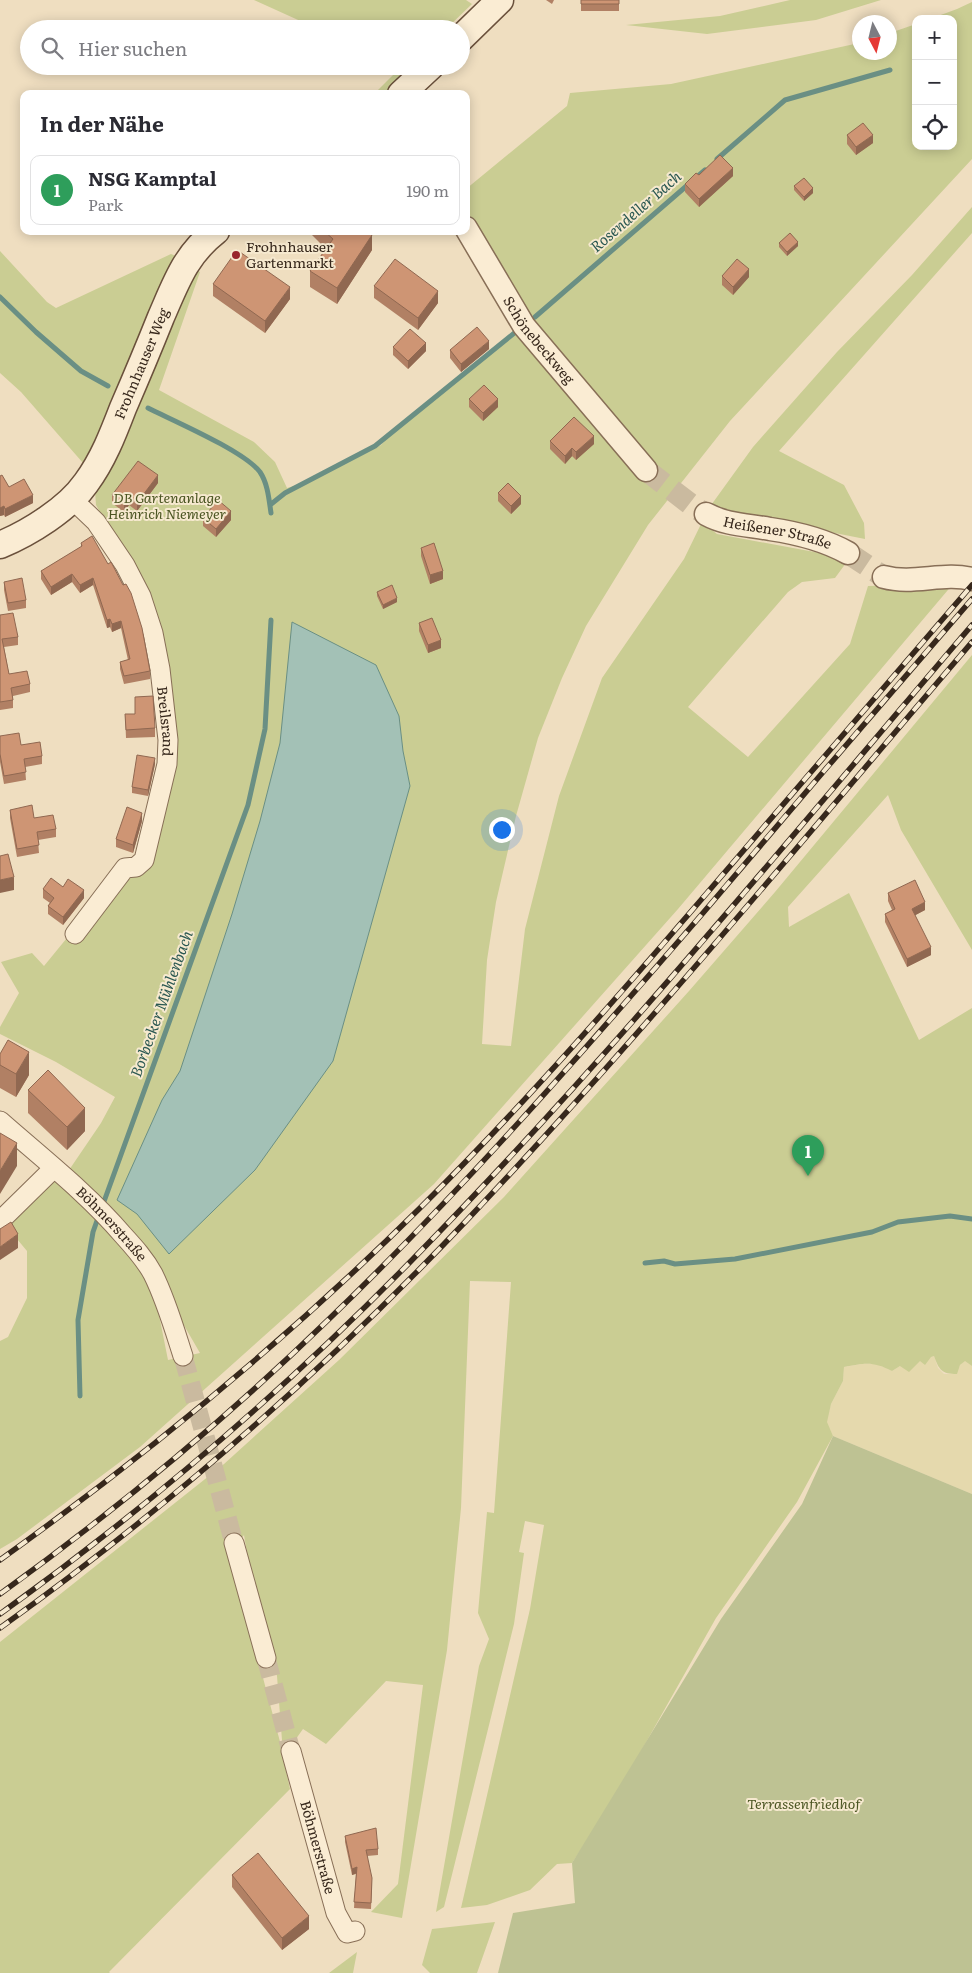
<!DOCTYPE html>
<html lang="de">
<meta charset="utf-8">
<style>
:root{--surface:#fff;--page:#f2f2f3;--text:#2b2b33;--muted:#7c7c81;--line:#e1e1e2;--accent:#0b8043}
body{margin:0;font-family:Literata,serif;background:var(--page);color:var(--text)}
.controls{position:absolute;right:15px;top:15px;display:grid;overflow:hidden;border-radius:10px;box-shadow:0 2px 12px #0003}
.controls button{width:45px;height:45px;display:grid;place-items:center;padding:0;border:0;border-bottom:1px solid var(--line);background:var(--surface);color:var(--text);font:25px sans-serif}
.compass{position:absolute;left:852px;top:15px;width:45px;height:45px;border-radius:50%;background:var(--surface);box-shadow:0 2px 12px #0003;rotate:173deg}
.you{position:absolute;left:501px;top:829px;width:18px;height:18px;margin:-12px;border:4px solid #fff;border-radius:50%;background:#1a73e8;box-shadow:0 0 0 8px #1a73e833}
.badge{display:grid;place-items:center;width:32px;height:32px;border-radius:50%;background:var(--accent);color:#fff;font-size:16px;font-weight:700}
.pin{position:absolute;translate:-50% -41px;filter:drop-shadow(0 1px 2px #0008)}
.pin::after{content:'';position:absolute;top:26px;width:18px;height:15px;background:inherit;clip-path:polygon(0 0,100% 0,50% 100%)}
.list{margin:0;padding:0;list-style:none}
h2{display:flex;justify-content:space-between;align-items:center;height:65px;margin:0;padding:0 20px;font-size:21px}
h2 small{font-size:16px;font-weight:400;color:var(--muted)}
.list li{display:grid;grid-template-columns:32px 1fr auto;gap:15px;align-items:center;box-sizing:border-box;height:70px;margin:0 10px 10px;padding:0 10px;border:1px solid var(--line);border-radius:10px}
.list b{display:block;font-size:19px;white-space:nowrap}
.list p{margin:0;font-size:16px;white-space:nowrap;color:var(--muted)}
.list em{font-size:16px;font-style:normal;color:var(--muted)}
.icon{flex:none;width:28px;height:28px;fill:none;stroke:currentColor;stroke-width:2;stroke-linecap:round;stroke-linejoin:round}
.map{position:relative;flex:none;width:972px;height:1973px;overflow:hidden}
.search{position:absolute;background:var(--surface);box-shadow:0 2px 12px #0003;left:20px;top:20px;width:450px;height:55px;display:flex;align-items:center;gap:12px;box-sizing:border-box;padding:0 18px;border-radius:28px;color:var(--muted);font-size:19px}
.panel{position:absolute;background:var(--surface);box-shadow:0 2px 12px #0003;left:20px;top:90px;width:450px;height:145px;border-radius:10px}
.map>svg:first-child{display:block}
.farmland{fill:#e5d9ad}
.green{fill:#cacd93;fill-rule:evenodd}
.cemetery{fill:#bec293}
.water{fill:#a3c1b6;stroke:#6a8f84}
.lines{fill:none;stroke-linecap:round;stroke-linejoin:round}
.stream{stroke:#6a8f84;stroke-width:5}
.minor-tunnel{stroke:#caba9f;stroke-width:19;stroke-dasharray:19 9;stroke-linecap:butt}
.tertiary-tunnel{stroke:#caba9f;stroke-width:22;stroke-dasharray:22 11;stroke-linecap:butt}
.minor-casing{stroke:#886f57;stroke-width:21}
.tertiary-casing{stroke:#886f57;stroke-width:25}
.secondary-casing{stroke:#6a503b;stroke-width:29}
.minor{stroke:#faecd3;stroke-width:19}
.tertiary{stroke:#faecd3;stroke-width:22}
.secondary{stroke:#faecd3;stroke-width:26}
.rail-casing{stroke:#37281c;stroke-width:5.5}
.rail{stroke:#f6e9cf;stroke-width:4;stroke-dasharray:11;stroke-linecap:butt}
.wall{fill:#b18064}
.shaded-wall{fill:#906851}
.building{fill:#ce9574;stroke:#906851}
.poi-dot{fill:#99252c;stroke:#f6e9cf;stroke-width:2}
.labels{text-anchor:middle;stroke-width:4;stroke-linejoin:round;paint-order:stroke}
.poi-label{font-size:14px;fill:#37281c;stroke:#f6e9cf;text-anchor:start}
.street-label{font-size:14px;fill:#37281c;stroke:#f6e9cf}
.park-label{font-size:14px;font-style:italic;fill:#4b5522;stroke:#f6e9cf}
.water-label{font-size:15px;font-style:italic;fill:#2b5852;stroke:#f6e9cf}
</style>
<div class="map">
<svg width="972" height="1973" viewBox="0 0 972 1973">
<rect width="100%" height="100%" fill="#efdec0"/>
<!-- farmland -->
<path class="farmland" d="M 934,1356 L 938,1368 L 944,1374 L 956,1374 L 960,1365 L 965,1360 L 972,1366 L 972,1494 L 833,1436 L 826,1422 L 831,1404 L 843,1381 L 844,1367 L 862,1364 L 878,1364 L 892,1371 L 900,1366 Z"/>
<!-- green -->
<path class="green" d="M 254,0 L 466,0 L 472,4 L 446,29 L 318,29 Z
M 790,0 L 881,0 L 816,20 L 707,34 L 626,25 L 720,16 Z
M 972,2 L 972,159 L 730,421 L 648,525 L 586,626 L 562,678 L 538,738 L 516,816 L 496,902 L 487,960 L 482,1044 L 511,1046 L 525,929 L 559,796 L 602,678 L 684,559 L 702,522 L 717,534 L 820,553 L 846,563 L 835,578 L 802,582 L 788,592 L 688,707 L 748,757 L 850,644 L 868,586 L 953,584 L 678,909 L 434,1184 L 140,1447 L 17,1539 L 0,1549 L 0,1341 L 8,1337 L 27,1298 L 27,1251 L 2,1221 L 55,1170 L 84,1196 L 137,1254 L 155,1295 L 168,1360 L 200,1353 L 167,1296 L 156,1269 L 142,1250 L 89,1194 L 65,1176 L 101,1123 L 115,1097 L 56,1062 L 0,1034 L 0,1027 L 19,993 L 1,962 L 32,953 L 44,966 L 71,933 L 79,936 L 124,877 L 126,870 L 137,869 L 146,861 L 171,767 L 173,740 L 168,670 L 152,604 L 96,505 L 95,491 L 112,460 L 191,267 L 200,272 L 159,390 L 254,442 L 275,462 L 287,488 L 313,480 L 381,445 L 397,426 L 423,409 L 517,333 L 531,318 L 466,209 L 466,189 L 567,106 L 570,93 L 671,84 L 859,43 L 860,52 L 890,52 L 890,33 L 916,24 L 916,146 L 953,146 L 953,19 L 930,19 L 957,9 Z
M 402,66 L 409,66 L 384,94 L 374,94 Z
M 972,207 L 972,233 L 779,451 L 844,485 L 864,523 L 865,539 L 709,508 L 753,447 L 837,352 L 912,275 Z
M 0,251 L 47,302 L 56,308 L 171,254 L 176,256 L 111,410 L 83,463 L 21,392 L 0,373 Z
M 972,655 L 972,950 L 901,830 L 888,795 L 788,907 L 789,927 L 849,893 L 919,1040 L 972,1008 L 972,1366 L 965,1361 L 960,1365 L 957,1374 C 942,1374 939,1370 934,1356 L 931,1357 L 925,1365 L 920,1361 L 909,1372 L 900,1366 L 892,1371 C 873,1361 865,1363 844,1367 L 843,1381 L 831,1404 L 827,1422 L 833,1436 L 797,1502 L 716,1618 L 613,1801 L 572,1863 L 557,1864 L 530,1890 L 487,1905 L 461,1908 L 530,1609 L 544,1525 L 525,1521 L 519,1552 L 524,1553 L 514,1624 L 444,1907 L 436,1912 L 479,1666 L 489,1639 L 478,1613 L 487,1512 L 494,1513 L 511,1282 L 470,1281 L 461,1508 L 447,1650 L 402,1918 L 371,1912 L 398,1884 L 423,1685 L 386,1681 L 326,1744 L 303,1729 L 283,1757 L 290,1789 L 109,1972 L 110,1973 L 0,1973 L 0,1642 L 224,1464 L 339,1360 L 504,1197 L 689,991 L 775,892 ZM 244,1535 L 257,1613 L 277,1676 L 283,1753 L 230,1554 Z
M 495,1922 L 477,1973 L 430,1973 L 422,1965 L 432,1929 Z
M 357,1952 L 353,1973 L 329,1973 Z"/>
<!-- cemetery -->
<path class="cemetery" d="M 833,1436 L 972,1494 L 972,1973 L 498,1973 L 513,1913 L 575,1903 L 572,1863 L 721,1619 L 802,1504 Z"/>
<!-- water -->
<path class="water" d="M 292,622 L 376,665 L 399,716 L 403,751 L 410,786 L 333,1061 L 255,1170 L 169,1254 L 137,1214 L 117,1200 L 162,1100 L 180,1071 L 232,914 L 260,821 L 280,743 Z"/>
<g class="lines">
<!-- stream -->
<path class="stream" d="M 717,159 L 785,100 L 890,70
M 0,297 L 36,332 L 81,371 L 108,386
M 535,317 L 705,170
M 148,408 C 174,421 244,451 260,472 C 268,484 269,500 271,513
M 270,505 L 285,493 L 375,446 L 518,330
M 102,1207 L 248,805 L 265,729 L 271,620
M 645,1263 L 664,1261 L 675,1264 L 735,1259 L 872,1232 L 898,1222 L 950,1216 L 972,1219
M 80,1396 L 78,1320 L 93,1232 L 99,1215"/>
<!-- minor-tunnel -->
<path class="minor-tunnel" d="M 183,1356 L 234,1543
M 266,1658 L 291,1751"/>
<!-- tertiary-tunnel -->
<path class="tertiary-tunnel" d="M 646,470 L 694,507 L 706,514
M 848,553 L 884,577"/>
<!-- minor casing -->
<g class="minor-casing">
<g id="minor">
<path id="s1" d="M 72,499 L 96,522 L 125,565 L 141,596 L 153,633 L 160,669 L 168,740 L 167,764 L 144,860 L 136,867 L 125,868 L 75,934"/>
<path id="s2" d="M 0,1121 C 42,1158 87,1193 123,1235 C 134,1247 145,1259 153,1274 C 166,1300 174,1328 183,1356"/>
<path d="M 0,1221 L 54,1168"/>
<path d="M 234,1543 L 266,1658"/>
<path id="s3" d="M 291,1751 L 336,1913 L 347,1933 L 355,1931"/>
</g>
</g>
<!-- tertiary casing -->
<g class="tertiary-casing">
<g id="tertiary">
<path id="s4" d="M 466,228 L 524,326 L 646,470"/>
<path id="s5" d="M 706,514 C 726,525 748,525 770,529 C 797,533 825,540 848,553"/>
<path d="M 884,577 C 913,585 943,572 972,579"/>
</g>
</g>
<!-- secondary casing -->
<g class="secondary-casing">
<g id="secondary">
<path d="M 461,38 L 500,0"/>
<path d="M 401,94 L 431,66"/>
<path id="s6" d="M 0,545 C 29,533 68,509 86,483 C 103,460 113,434 123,408 C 136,378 149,347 161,317 C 176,283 185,255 216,231"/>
</g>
</g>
<!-- minor -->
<use href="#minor" class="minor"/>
<!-- tertiary -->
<use href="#tertiary" class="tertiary"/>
<!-- secondary -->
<use href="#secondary" class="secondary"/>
<!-- rail casing -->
<g class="rail-casing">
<path id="rail" d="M 0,1560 C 149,1453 290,1337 420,1208 C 525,1104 622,992 719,879 C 803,781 888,683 972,585
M 0,1594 C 115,1511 226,1419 328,1320 C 461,1192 582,1053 703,913 C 792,808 882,703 972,599
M 0,1614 C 147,1508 286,1389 413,1259 C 610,1058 789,839 972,625
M 0,1628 C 168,1508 325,1370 467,1220 C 643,1034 806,836 972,642"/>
</g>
<!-- rail -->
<use href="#rail" class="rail"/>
</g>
<!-- wall -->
<path class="wall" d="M 546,0 L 554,0 L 552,4 Z
M 581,0 L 619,0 L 619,11 L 581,11 Z
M 847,135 L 873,143 L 856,155 L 847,144 Z
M 699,175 L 733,176 L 699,207 L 685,192 L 685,184 Z
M 794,186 L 813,193 L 804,201 L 794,190 Z
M 308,231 L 367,231 L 372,250 L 337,304 L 310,287 L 310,271 L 326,249 Z
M 779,243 L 798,246 L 787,256 L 779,247 Z
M 722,276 L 749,277 L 733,295 L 722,285 Z
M 213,284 L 290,299 L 265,333 L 213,296 Z
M 374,286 L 438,303 L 418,330 L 374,298 Z
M 393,347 L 426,351 L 408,369 L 393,355 Z
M 489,349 L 461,372 L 450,358 L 450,350 Z
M 469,399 L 498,407 L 483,421 L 469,407 Z
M 550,441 L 594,444 L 576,460 L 572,456 L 565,464 L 550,449 Z
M 0,476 L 9,487 L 33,503 L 5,517 L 4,515 L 0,516 Z
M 158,483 L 137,511 L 129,505 L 124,512 L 112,503 L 112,495 Z
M 498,493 L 521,504 L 511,514 L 498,501 Z
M 203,518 L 231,520 L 216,537 L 203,526 Z
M 81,543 L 150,671 L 150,679 L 124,684 L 120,669 L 120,662 L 128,660 L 121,628 L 112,632 L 110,627 L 107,628 L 93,585 L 80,593 L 72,582 L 51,595 L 41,579 L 41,571 L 81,547 Z
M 421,548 L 443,579 L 430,584 L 421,556 Z
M 4,582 L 26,600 L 26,608 L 8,611 L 4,590 Z
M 377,592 L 397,602 L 383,609 L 377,596 Z
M 0,615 L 18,637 L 18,645 L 4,647 L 9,674 L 30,684 L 30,692 L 13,696 L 13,708 L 0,710 Z
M 419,623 L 441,648 L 428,653 L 419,631 Z
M 125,714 L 135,714 L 155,728 L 155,737 L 126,738 Z
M 0,736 L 21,745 L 42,756 L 42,764 L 25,767 L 26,780 L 4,784 L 0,762 Z
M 155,764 L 148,796 L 132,793 L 132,787 Z
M 10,810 L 34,818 L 56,829 L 56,837 L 38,840 L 39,853 L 17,857 L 10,818 Z
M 142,821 L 133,853 L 116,847 L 116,839 Z
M 63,887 L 84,898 L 63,925 L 48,914 L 48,906 L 50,903 L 43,898 L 43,889 Z
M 888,893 L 925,910 L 915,915 L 931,955 L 907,967 L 885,922 L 885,914 L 892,910 L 888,901 Z
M 0,1054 L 29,1075 L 16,1097 L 0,1088 Z
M 28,1090 L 85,1131 L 67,1150 L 28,1113 Z
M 345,1836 L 378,1849 L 378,1855 L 367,1856 L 372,1884 L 371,1909 L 354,1908 L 356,1874 L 352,1875 L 345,1842 Z
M 232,1875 L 309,1929 L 282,1950 L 232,1887 Z"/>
<!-- shaded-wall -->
<path class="shaded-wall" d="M 873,135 L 873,143 L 856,155 L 856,147 Z
M 733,168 L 733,176 L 699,207 L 699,199 Z
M 813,188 L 813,193 L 804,201 L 804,197 Z
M 372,235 L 372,250 L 337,304 L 337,288 Z
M 798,242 L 798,246 L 787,256 L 787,252 Z
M 749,269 L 749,277 L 733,295 L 733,287 Z
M 290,287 L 290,299 L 265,333 L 265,321 Z
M 438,291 L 438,303 L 418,330 L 418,318 Z
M 489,341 L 489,349 L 461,372 L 461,364 Z
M 426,343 L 426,351 L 408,369 L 408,361 Z
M 498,399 L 498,407 L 483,421 L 483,413 Z
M 594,436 L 594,444 L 576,460 L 576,452 Z
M 572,448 L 572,456 L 565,464 L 565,456 Z
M 158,475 L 158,483 L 137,511 L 137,503 Z
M 33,495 L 33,503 L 5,517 L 5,509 Z
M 521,496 L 521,504 L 511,514 L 511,506 Z
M 129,497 L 129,505 L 124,512 L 124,504 Z
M 4,506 L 4,515 L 0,516 L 0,508 Z
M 231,511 L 231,520 L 216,537 L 216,529 Z
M 443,571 L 443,579 L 430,584 L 430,575 Z
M 72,574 L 72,582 L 51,595 L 51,587 Z
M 93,578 L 93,585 L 80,593 L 80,585 Z
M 397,598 L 397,602 L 383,609 L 383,605 Z
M 110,619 L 110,627 L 107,628 L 107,620 Z
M 121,621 L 121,628 L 112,632 L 112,624 Z
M 441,640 L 441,648 L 428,653 L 428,645 Z
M 155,758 L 155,764 L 148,796 L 148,790 Z
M 142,813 L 142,821 L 133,853 L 133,845 Z
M 14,877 L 14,890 L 0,893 L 0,880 Z
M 84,890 L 84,898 L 63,925 L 63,917 Z
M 925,902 L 925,910 L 912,917 L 912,909 Z
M 931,947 L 931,955 L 907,967 L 907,959 Z
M 29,1052 L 29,1075 L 16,1097 L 16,1074 Z
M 85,1108 L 85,1131 L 67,1150 L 67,1127 Z
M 17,1143 L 17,1166 L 0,1194 L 0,1171 Z
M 18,1234 L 18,1248 L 0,1260 L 0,1247 Z
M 357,1867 L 357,1873 L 352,1875 L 352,1869 Z
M 309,1916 L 309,1929 L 282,1950 L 282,1938 Z"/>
<!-- building -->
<path class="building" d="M 581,0 L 619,0 L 619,4 L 581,4 Z
M 863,123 L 873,135 L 856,147 L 847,135 Z
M 720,155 L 733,168 L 699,199 L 685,184 L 696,173 L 699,175 Z
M 804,178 L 813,188 L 804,197 L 794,186 Z
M 324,231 L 367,231 L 372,235 L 337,288 L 310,271 L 333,239 Z
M 790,233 L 798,242 L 787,252 L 779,243 Z
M 237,250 L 290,287 L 265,321 L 213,284 Z
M 395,259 L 438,291 L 418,318 L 374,286 Z
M 737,259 L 749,269 L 733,287 L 722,276 Z
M 477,327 L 489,341 L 461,364 L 450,350 Z
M 410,329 L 426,343 L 408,361 L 393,347 Z
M 484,385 L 498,399 L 483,413 L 469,399 Z
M 574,417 L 594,436 L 576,452 L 572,448 L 565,456 L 550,441 Z
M 138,461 L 158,475 L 137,503 L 129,497 L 124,504 L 112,495 Z
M 2,475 L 9,487 L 24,479 L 33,495 L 5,509 L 4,506 L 0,508 L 0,476 Z
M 508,483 L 521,496 L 511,506 L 498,493 Z
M 218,500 L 231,511 L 216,529 L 203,518 Z
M 92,536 L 108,564 L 111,562 L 123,585 L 126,584 L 131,593 L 142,628 L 150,671 L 124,676 L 120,662 L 130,659 L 121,621 L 112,624 L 110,619 L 107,620 L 93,578 L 80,585 L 72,574 L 51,587 L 41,571 L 82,546 L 81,543 Z
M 434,543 L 443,571 L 430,575 L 421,548 Z
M 22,578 L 26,600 L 8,603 L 4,582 Z
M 392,585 L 397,598 L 383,605 L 377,592 Z
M 13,613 L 18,637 L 2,639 L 9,674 L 27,671 L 30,684 L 11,688 L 13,700 L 0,702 L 0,615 Z
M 432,618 L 441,640 L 428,645 L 419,623 Z
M 153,696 L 155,728 L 126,730 L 125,714 L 135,714 L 135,697 Z
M 19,733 L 21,745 L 40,742 L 42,756 L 24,759 L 26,772 L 4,776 L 0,754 L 0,736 Z
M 137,755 L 155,758 L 148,790 L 132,787 Z
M 32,805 L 34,818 L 53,815 L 56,829 L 37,832 L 39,845 L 17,849 L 10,810 Z
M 127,807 L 142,813 L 133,845 L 116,839 Z
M 8,854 L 14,877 L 0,880 L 0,856 Z
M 51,878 L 63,887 L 68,879 L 84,890 L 63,917 L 48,906 L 54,898 L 43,889 Z
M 915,880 L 925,902 L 912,909 L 931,947 L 907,959 L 885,914 L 895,909 L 888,893 Z
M 8,1040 L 29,1052 L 16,1074 L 0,1065 L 0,1054 Z
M 48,1070 L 85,1108 L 67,1127 L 28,1090 Z
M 0,1133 L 17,1143 L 0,1171 Z
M 11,1222 L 18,1234 L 0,1247 L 0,1229 Z
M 376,1828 L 378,1849 L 366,1850 L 372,1878 L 371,1903 L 354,1902 L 357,1867 L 352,1869 L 345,1836 Z
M 258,1853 L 309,1916 L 282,1938 L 232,1875 Z"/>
<!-- markers -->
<circle class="poi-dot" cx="236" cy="255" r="5"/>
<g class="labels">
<!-- poi labels -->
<g class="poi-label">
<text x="246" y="252">Frohnhauser<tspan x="246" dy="16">Gartenmarkt</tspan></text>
</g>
<!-- street labels -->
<g class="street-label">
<text dy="5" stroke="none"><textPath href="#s4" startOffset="134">Schönebeckweg</textPath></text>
<text dy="5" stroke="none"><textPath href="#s6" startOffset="239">Frohnhauser Weg</textPath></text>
<text dy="5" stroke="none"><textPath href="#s5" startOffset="74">Heißener Straße</textPath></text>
<text dy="5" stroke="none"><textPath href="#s1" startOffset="248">Breilsrand</textPath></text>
<text dy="5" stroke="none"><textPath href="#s2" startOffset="152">Böhmerstraße</textPath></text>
<text dy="5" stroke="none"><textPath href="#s3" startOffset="100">Böhmerstraße</textPath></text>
</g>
<!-- park labels -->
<g class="park-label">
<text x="167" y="503">DB Gartenanlage<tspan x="167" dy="16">Heinrich Niemeyer</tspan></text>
<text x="804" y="1809">Terrassenfriedhof</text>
</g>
<!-- water labels -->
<g class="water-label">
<text transform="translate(636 212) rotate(-41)" y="5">Rosendeller Bach</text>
<text transform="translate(162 1004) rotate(-70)" y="5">Borbecker Mühlenbach</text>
</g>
</g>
</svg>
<div class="controls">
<button>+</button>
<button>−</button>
<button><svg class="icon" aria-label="locate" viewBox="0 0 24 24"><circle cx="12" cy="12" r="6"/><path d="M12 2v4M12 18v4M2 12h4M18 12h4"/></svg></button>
</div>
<svg class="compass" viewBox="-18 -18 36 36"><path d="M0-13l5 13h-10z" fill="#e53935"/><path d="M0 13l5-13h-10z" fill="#7c7c81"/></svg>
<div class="you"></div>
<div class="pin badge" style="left:808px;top:1176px;background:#2e9e5b">1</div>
<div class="search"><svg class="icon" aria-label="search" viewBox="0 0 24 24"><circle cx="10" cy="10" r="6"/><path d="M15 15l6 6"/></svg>Hier suchen</div>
<section class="panel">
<h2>In der Nähe<small></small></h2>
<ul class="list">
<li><span class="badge" style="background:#2e9e5b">1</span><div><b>NSG Kamptal</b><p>Park</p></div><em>190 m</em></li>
</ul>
</section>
</div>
